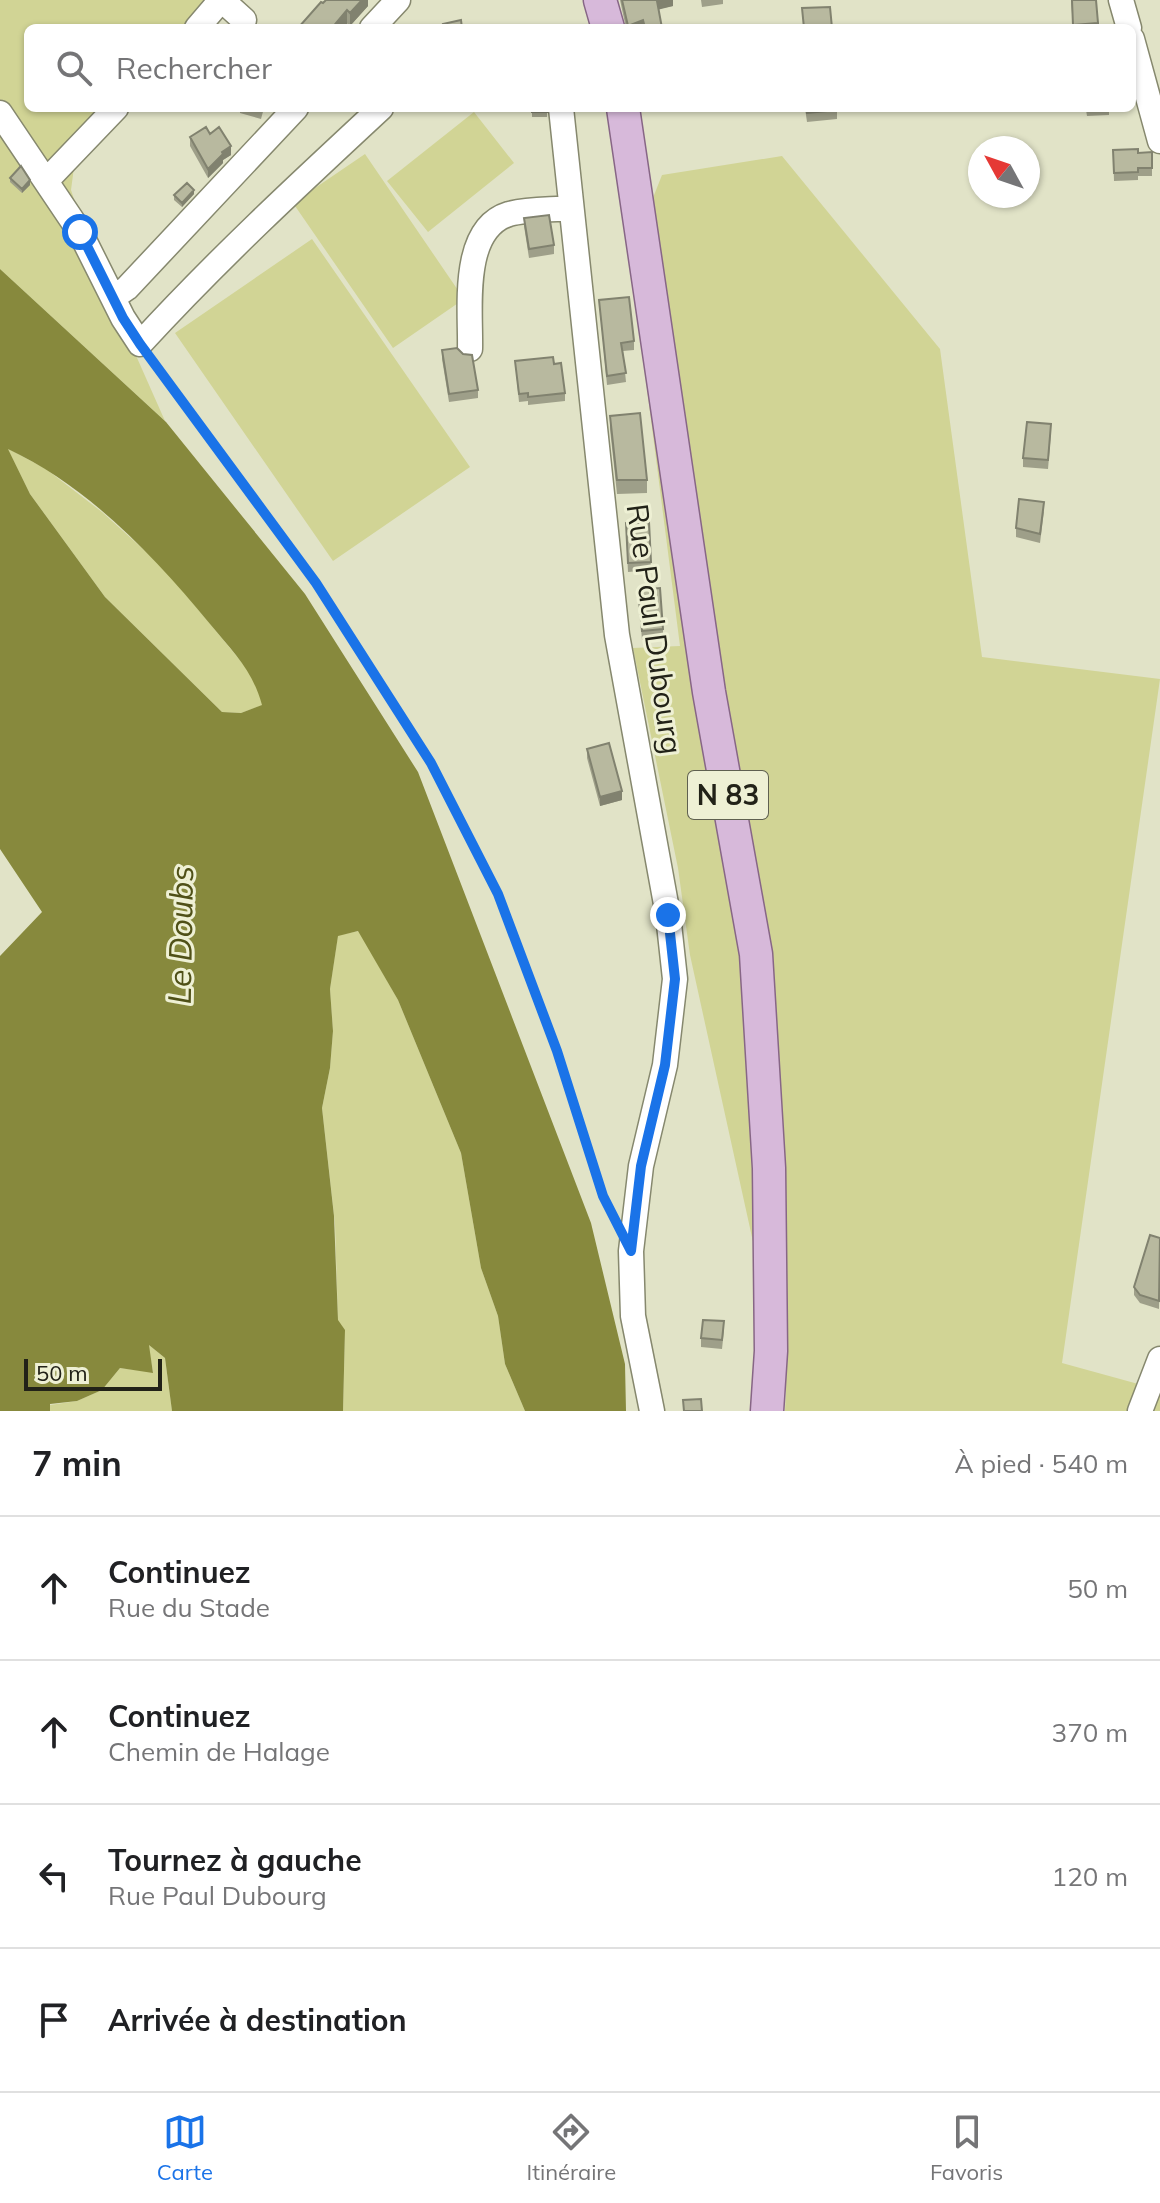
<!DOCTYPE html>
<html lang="fr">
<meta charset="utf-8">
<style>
:root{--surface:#fff;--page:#f6f6f6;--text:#202124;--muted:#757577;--line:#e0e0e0;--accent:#1a73e8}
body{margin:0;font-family:Mulish,sans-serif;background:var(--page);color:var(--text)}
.compass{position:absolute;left:968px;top:136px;width:72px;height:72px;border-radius:50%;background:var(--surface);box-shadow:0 2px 6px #0004;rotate:310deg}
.scale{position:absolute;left:24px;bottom:20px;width:138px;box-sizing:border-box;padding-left:8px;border:4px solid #222218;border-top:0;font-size:22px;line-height:28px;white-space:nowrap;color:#222218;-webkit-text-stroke:6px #eef0d4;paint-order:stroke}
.stop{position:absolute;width:24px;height:24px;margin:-18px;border:6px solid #1a73e8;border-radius:50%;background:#fff}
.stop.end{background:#1a73e8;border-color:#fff;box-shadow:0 2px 8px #0008}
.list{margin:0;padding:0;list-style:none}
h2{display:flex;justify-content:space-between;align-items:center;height:104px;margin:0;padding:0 32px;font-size:34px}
h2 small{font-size:26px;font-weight:400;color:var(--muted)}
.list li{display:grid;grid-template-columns:52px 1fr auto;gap:24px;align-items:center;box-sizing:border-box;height:144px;padding:0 32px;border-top:2px solid var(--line)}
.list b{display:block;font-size:30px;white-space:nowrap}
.list p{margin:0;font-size:26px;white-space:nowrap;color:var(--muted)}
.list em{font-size:26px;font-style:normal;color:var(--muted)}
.icon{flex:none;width:44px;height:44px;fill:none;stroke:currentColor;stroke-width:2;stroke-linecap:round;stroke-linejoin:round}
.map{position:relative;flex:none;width:1160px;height:1411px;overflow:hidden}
.search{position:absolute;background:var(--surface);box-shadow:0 2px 6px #0004;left:24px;right:24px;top:24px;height:88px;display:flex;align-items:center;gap:20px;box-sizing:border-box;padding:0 28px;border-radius:12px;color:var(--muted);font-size:30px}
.sheet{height:680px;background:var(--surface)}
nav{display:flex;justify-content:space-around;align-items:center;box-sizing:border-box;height:112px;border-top:2px solid var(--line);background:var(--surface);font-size:22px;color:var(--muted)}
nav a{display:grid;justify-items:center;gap:4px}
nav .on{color:var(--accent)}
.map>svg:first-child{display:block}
.green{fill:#d1d495}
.water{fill:#87893d;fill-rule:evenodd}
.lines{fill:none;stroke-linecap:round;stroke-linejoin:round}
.minor-casing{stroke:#86886e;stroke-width:27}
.major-casing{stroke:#876686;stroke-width:35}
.path{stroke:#848571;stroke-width:3;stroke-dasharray:6 4;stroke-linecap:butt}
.minor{stroke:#fff;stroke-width:24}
.major{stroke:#d7b9da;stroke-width:32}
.wall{fill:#9e9f89}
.shaded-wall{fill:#81826f}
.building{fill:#b8b99f;stroke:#81826f;stroke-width:2}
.route{stroke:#1a73e8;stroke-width:10}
.labels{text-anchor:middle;stroke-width:6;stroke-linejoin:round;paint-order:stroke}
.shield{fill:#eef0d4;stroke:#5f6050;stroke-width:2}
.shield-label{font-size:28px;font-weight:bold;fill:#222218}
.street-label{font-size:30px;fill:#222218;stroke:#eef0d4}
.water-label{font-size:32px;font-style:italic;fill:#4f5017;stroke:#eef0d4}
</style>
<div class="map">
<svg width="1160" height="1411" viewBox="0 0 1160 1411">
<rect width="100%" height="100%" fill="#e1e3c7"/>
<!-- green -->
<path class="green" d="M 0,0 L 204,0 L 206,3 L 182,28 L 28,28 L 28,108 L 105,108 L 78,137 L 71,190 L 110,308 L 126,333 L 165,421 L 0,269 Z
M 474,112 L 514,163 L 428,232 L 387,181 Z
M 365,154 L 464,299 L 393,348 L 293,203 Z
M 782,156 L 940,349 L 982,657 L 1160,679 L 1062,1363 L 1160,1390 L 1160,1411 L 785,1411 L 786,1392 L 690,955 L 678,868 L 633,648 L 680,646 L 630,256 L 662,175 Z
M 312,239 L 470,467 L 333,561 L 175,333 Z
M 7,448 L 46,469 L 102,512 L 164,568 L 253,676 L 263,705 L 241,713 L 222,712 L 105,597 L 30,494 Z
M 359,931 L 398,1000 L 461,1153 L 481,1268 L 498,1316 L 505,1364 L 525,1411 L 343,1411 L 345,1331 L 338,1321 L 335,1224 L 322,1108 L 330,1068 L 333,1031 L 330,989 L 338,935 Z
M 148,1344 L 165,1358 L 172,1411 L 50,1411 L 50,1405 L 77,1401 L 102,1390 L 120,1368 L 153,1372 Z"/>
<!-- water -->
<path class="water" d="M 0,269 L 166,422 L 305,594 L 418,772 L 591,1223 L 625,1364 L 626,1411 L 525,1411 L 505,1364 L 498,1316 L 481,1268 L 461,1153 L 398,1000 L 358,931 L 338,936 L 330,989 L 333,1031 L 330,1068 L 322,1108 L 334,1216 L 338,1320 L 345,1330 L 343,1411 L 172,1411 L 165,1358 L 149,1345 L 153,1373 L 120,1368 L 102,1390 L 77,1401 L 50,1404 L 50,1411 L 0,1411 L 0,956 L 42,912 L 0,849 ZM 8,449 C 89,487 154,556 210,624 C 233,652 252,669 262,705 L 241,713 L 222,712 L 105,597 L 30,494 Z"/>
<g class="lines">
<!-- minor casing -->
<g class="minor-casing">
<path id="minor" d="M 222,0 L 244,20
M 1121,0 L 1129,28
M 197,28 L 221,0
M 372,28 L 398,0
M 1132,39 L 1160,141
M 561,108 L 617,635 L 668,915 L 675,979 L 665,1065 L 641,1166 L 631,1251 L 633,1316 L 652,1411
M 0,113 L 80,232 L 123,318 L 140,344 C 216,261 299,184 381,108
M 47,180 L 116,108
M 114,297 L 127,288 L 296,108
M 470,349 C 471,310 460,229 509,214 C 528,209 552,210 571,208
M 1140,1411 L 1160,1359"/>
</g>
<!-- major casing -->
<g class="major-casing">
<path id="major" d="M 600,0 L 608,28
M 623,108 L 709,692 L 756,954 L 769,1168 L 771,1351 L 767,1411"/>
</g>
<!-- path -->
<path class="path" d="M 152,359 L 316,583 L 431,763 L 498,894 L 557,1051 L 603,1196 L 612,1216"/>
<!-- minor -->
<use href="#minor" class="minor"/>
<!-- major -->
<use href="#major" class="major"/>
</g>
<!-- wall -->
<path class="wall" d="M 368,0 L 368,6 L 350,26 L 323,3 Z
M 620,0 L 673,0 L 673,6 L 658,9 L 662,28 L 626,28 Z
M 701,0 L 723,0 L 723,4 L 702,7 Z
M 1071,0 L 1096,0 L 1098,28 L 1073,28 Z
M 240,108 L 264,108 L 261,119 L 240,113 Z
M 532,108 L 547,108 L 547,117 L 532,117 Z
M 805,108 L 837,108 L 837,119 L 807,122 Z
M 1078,108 L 1109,108 L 1109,115 L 1087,116 L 1086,110 L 1078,110 Z
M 210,134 L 231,155 L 223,160 L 223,163 L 208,178 L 190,146 L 190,137 Z
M 1113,150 L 1138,153 L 1152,152 L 1152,176 L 1138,176 L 1138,180 L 1114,181 Z
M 10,178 L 30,185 L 22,193 L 10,182 Z
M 194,194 L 182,207 L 174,200 L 174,195 Z
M 524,218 L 554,245 L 554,254 L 529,258 L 524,226 Z
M 599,300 L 634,341 L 634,350 L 623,351 L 626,382 L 607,385 Z
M 442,350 L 478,390 L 478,398 L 449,402 L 442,359 Z
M 515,361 L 554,364 L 565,393 L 565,401 L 528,405 L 528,401 L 519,402 Z
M 610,416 L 647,480 L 647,493 L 617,494 L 610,429 Z
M 1051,433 L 1048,469 L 1023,467 L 1023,458 Z
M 1044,511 L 1040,543 L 1016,537 L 1016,528 Z
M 649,522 L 651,570 L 628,572 L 626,532 Z
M 638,590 L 663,629 L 663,638 L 642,640 Z
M 587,749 L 622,800 L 600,806 L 587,758 Z
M 1160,1238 L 1159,1309 L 1140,1303 L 1134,1295 L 1134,1287 Z
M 724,1330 L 722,1349 L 701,1347 L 701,1338 Z"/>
<!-- shaded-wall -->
<path class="shaded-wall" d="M 362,0 L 368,0 L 368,6 L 350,26 L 350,13 Z
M 662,0 L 673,0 L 673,6 L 657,10 L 657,1 Z
M 347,10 L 347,24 L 343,28 L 332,28 Z
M 643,20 L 643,28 L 628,28 L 628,26 Z
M 231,146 L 231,155 L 223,160 L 223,163 L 208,178 L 208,169 L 222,152 Z
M 30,180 L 30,185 L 22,193 L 22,189 Z
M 194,190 L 194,194 L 182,207 L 182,203 Z
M 622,791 L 622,800 L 600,806 L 600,797 Z"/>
<!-- building -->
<path class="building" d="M 326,0 L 362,0 L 350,13 L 347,10 L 332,28 L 298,28 L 321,2 L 323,3 Z
M 622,0 L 662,0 L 657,1 L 662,28 L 645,28 L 643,20 L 628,26 Z
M 1072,0 L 1096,0 L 1098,23 L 1073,25 Z
M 830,7 L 832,28 L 804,28 L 802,8 Z
M 461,20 L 462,28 L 444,28 L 443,24 Z
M 532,108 L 547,108 L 547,112 L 532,112 Z
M 806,108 L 837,108 L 837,110 L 807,113 Z
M 206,127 L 210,134 L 219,127 L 231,146 L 222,152 L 223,154 L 208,169 L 190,137 Z
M 1138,149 L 1138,153 L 1152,152 L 1152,168 L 1138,168 L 1138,172 L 1114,173 L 1113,150 Z
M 21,166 L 30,180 L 22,189 L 10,178 Z
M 187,183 L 194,190 L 182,203 L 174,195 Z
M 549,215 L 554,245 L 529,249 L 524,218 Z
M 629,297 L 634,341 L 621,343 L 626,373 L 607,376 L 599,300 Z
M 457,348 L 463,354 L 472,355 L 478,390 L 449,394 L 442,350 Z
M 553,357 L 554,364 L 561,363 L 565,393 L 528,397 L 528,393 L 519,394 L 515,361 Z
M 640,413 L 647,480 L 617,480 L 610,416 Z
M 1027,422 L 1051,424 L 1048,460 L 1023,458 Z
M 1019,499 L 1044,502 L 1040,534 L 1016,528 Z
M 649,522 L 651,562 L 628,563 L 626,523 Z
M 660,588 L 663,629 L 642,631 L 638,590 Z
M 609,743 L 622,791 L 600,797 L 587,749 Z
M 1150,1235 L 1160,1238 L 1159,1301 L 1140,1295 L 1134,1287 Z
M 703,1320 L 724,1321 L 722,1340 L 701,1338 Z
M 701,1399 L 702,1411 L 684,1411 L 683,1400 Z"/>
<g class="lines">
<!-- route -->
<path class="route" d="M 80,232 L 123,318 L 140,344 L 316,583 L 431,763 L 498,894 L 557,1051 L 603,1196 L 631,1251 L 641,1166 L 665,1065 L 675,979 L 668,915"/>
</g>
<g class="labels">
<!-- shield labels -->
<rect class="shield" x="688" y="771" width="80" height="48" rx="6"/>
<g class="shield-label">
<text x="728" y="805">N 83</text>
</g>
<!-- street labels -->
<g class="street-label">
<text transform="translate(654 629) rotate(82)" y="10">Rue Paul Dubourg</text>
</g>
<!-- water labels -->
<g class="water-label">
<text transform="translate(181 935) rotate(-89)" y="11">Le Doubs</text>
</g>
</g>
</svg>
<svg class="compass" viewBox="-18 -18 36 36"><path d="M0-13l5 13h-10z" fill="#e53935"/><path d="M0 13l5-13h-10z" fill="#757577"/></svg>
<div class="scale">50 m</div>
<div class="stop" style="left:80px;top:232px"></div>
<div class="stop end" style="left:668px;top:915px"></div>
<div class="search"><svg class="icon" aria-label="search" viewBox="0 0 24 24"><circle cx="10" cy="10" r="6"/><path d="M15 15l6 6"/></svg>Rechercher</div>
</div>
<section class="sheet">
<h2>7 min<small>À pied · 540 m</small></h2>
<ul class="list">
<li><svg class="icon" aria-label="ahead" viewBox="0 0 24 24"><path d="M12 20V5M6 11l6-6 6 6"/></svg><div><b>Continuez</b><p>Rue du Stade</p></div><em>50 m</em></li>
<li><svg class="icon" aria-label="ahead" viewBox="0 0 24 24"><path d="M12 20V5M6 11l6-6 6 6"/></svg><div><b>Continuez</b><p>Chemin de Halage</p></div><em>370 m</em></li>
<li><svg class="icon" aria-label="left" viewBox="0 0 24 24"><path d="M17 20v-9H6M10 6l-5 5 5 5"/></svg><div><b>Tournez à gauche</b><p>Rue Paul Dubourg</p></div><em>120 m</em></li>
<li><svg class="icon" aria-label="arrive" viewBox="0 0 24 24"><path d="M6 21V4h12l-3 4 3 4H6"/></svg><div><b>Arrivée à destination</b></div></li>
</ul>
</section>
<nav>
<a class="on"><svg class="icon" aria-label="map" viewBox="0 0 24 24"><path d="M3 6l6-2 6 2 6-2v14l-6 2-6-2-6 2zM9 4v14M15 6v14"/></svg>Carte</a>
<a><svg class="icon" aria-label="directions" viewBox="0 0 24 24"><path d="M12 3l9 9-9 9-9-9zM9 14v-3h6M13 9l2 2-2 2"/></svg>Itinéraire</a>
<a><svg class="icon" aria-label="saved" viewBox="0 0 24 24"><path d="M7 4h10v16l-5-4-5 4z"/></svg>Favoris</a>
</nav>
